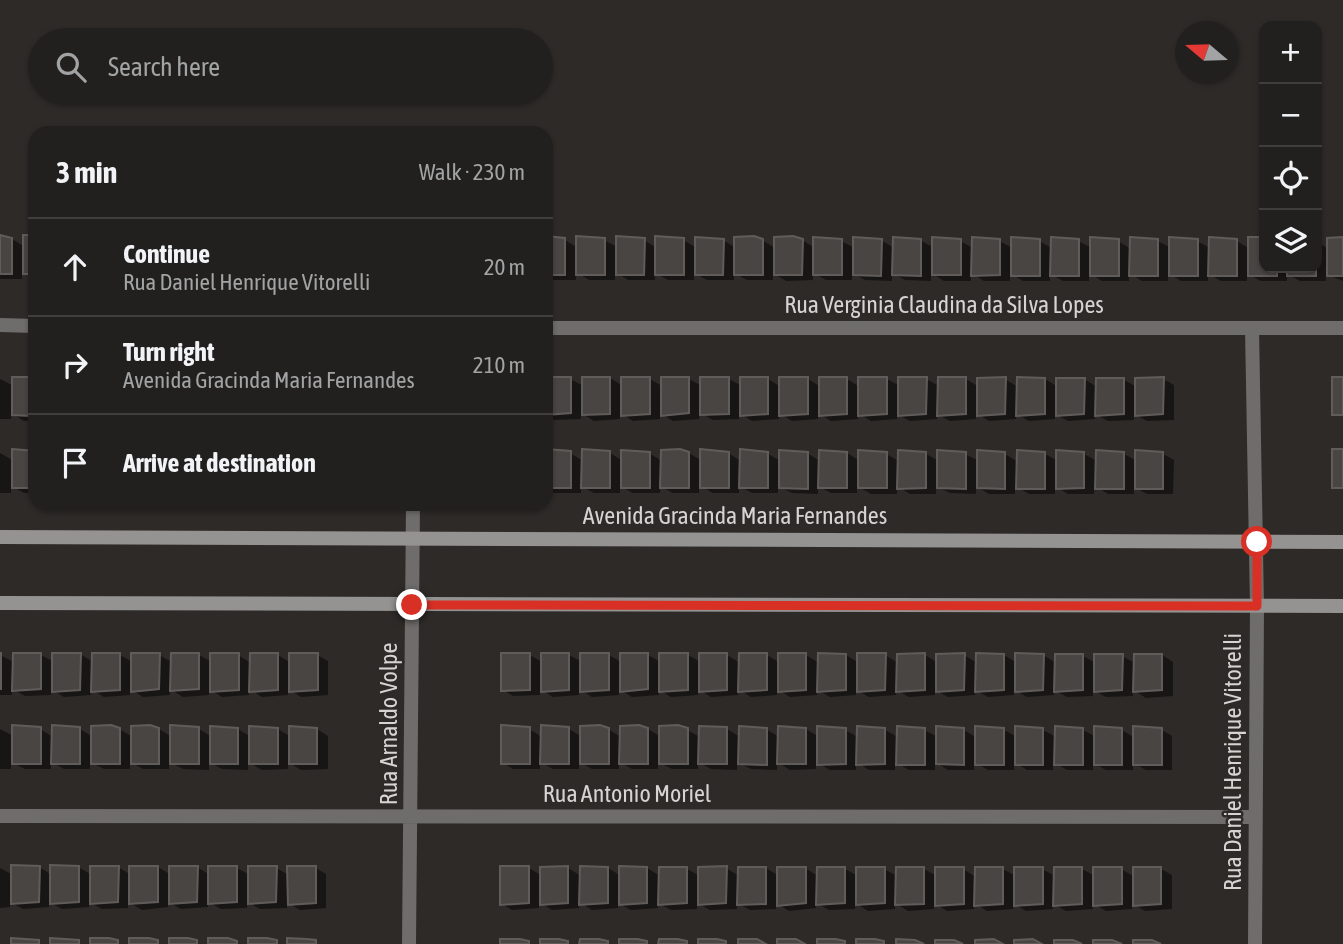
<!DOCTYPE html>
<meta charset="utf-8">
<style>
:root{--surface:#22201e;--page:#2e2d2b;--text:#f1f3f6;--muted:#a2a3a4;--line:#3f3e3c}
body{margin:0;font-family:"Asap Condensed",sans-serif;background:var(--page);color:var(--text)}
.controls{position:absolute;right:21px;top:21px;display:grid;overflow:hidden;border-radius:14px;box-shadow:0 2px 5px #0004}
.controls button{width:63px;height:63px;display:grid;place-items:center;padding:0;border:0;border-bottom:2px solid var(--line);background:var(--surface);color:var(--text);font:35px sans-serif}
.compass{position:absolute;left:1175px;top:21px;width:63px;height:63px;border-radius:50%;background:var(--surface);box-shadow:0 2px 5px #0004;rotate:289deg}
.stop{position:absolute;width:21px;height:21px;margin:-16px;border:5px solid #d93025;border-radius:50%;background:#fff}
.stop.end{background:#d93025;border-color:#fff;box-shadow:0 2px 7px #0008}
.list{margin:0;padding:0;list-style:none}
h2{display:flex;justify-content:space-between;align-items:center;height:91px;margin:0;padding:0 28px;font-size:30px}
h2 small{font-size:23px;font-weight:400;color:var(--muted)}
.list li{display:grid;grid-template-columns:46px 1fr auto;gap:21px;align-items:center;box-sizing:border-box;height:98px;padding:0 28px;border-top:2px solid var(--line)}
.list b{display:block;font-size:26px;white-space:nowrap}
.list p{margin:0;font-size:23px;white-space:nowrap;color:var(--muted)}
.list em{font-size:23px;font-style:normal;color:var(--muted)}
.icon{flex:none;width:38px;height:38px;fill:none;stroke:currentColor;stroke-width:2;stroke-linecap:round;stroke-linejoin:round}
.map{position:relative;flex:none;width:1343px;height:944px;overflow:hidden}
.search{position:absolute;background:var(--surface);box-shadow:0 2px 5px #0004;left:28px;top:28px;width:525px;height:77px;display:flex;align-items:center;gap:18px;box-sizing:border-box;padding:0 24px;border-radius:38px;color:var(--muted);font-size:26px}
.panel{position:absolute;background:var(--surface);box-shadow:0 2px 5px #0004;left:28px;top:126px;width:525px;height:385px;border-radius:21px}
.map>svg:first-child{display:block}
.shadow{fill:#0007}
.building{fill:#484543;stroke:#605c5a;stroke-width:2}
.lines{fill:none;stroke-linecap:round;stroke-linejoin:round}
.street{stroke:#6f6d6c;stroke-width:14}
.secondary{stroke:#959391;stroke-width:14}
.route{stroke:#d93025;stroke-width:9}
.labels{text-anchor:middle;stroke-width:5;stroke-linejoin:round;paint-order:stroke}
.street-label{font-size:24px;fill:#d6d4d3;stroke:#2d2a28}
</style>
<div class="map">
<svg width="1343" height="944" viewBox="0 0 1343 944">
<rect width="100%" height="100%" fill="#2d2a28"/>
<!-- shadow -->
<path class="shadow" d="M 35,238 L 35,279 L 22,272 L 22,279 L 0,279 L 0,239 L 12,239 L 25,247 Z
M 546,239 L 565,240 L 578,248 L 604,240 L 617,247 L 644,240 L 657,248 L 683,240 L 697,248 L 723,240 L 736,248 L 762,240 L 775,248 L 802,240 L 815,248 L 841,241 L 855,248 L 881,240 L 894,248 L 920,240 L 934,248 L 960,241 L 973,248 L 999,241 L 1013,248 L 1039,241 L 1052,248 L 1078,241 L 1092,248 L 1118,241 L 1131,249 L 1158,241 L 1171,248 L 1197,241 L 1210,248 L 1237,241 L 1250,249 L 1250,239 L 1264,240 L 1264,268 L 1317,268 L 1317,242 L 1329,249 L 1343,240 L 1343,281 L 1326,274 L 1326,281 L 1300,281 L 1287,274 L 1287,281 L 1261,281 L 1247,274 L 1247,281 L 1221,281 L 1208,274 L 1208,281 L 1181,281 L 1168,273 L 1168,281 L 1142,281 L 1129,273 L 1129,281 L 1102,281 L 1089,273 L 1089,281 L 1063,281 L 1050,274 L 1050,281 L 1023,281 L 1010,273 L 1010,281 L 984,281 L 971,273 L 971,281 L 944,281 L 931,273 L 931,281 L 905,280 L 892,273 L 892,281 L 865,280 L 852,273 L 852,280 L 826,280 L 813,273 L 813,280 L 786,281 L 773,273 L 773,280 L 747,280 L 734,273 L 734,280 L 707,280 L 694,273 L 694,280 L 668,280 L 655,273 L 655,280 L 628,280 L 615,272 L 615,280 L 589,280 L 576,272 L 576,280 L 549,280 L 546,278 Z
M 546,378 L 570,379 L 584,386 L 610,378 L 623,386 L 650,379 L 662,386 L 689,379 L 702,386 L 729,379 L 742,386 L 768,379 L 781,387 L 808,379 L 821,387 L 847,379 L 860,387 L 887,379 L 900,386 L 926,379 L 939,386 L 966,379 L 979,387 L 1005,379 L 1018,387 L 1045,379 L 1058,387 L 1084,379 L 1097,387 L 1124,380 L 1137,387 L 1163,379 L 1174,385 L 1174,420 L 1147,421 L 1134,414 L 1134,420 L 1108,421 L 1095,414 L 1095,419 L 1068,421 L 1055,414 L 1055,419 L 1029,421 L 1016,414 L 1016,419 L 989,421 L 976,413 L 976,419 L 950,421 L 937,414 L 937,419 L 910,421 L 897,414 L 897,419 L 871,421 L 858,413 L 858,419 L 831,421 L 818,413 L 818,419 L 792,421 L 779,413 L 779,419 L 752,421 L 739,413 L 739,419 L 713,420 L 700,413 L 699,419 L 673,421 L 660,413 L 660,419 L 633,421 L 620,413 L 620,419 L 594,421 L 581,413 L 581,419 L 554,420 L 546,416 Z
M 0,379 L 14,386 L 35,379 L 35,420 L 24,421 L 11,413 L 11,419 L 0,419 Z
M 546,451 L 570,453 L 583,461 L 610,453 L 623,461 L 649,453 L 662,461 L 689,453 L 702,461 L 728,453 L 741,461 L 768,454 L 781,461 L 807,453 L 820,461 L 847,453 L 860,461 L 886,454 L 899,461 L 926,454 L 939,461 L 965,454 L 979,461 L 1005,454 L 1018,462 L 1045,454 L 1058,461 L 1084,454 L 1097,461 L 1124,454 L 1137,461 L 1163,454 L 1174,460 L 1173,494 L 1147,494 L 1134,487 L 1134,494 L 1108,494 L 1095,486 L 1094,494 L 1068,494 L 1055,486 L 1055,494 L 1029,494 L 1015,486 L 1015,494 L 989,494 L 976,486 L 976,494 L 950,493 L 936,486 L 936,494 L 910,494 L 897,486 L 897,494 L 871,494 L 857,486 L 857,493 L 831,493 L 818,486 L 818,494 L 792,493 L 778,486 L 778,493 L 752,493 L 739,486 L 739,493 L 713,493 L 699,485 L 699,493 L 673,493 L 660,486 L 660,493 L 633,493 L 620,486 L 620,493 L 594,493 L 581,486 L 581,493 L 554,493 L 546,488 Z
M 0,453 L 14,461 L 35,453 L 35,493 L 24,493 L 11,486 L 11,493 L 0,493 Z
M 80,654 L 93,662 L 120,655 L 133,662 L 159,655 L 172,662 L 199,655 L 212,662 L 238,655 L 251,663 L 278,655 L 291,663 L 317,655 L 328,661 L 328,695 L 301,697 L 288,689 L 288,695 L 262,697 L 249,689 L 249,695 L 222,697 L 209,689 L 209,695 L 183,697 L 170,689 L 170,695 L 143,697 L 130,689 L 130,695 L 104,697 L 91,689 L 91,695 L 64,697 L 51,689 L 51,695 L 25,696 L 12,689 L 12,695 L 0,695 L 0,655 L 14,662 L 41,655 L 54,662 Z
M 530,655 L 542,662 L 569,655 L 582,662 L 609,655 L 621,662 L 648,655 L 661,662 L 688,655 L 701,662 L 727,655 L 740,663 L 767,655 L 780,663 L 806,655 L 819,663 L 846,655 L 859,663 L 885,655 L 898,663 L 925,655 L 938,663 L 964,655 L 977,663 L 1004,655 L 1017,663 L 1043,655 L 1056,663 L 1083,656 L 1096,663 L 1122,656 L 1135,663 L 1162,655 L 1173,662 L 1173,696 L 1146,698 L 1133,690 L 1133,696 L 1106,697 L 1093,690 L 1093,696 L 1067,697 L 1054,690 L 1054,695 L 1027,697 L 1014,690 L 1014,695 L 988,697 L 975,690 L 975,695 L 948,697 L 935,690 L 935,695 L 909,697 L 896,690 L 896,695 L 869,697 L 856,690 L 856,695 L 830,697 L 817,690 L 817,695 L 790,697 L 777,689 L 777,695 L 751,697 L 738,689 L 738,695 L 711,697 L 698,689 L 698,695 L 671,697 L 659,690 L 659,695 L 632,697 L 619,689 L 619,695 L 592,697 L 579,689 L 579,695 L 553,697 L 540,689 L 540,695 L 513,696 L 503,690 Z
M 0,729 L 14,736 L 40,729 L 53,737 L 80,729 L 93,737 L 119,729 L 133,737 L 159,729 L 172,737 L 199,729 L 212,737 L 238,729 L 251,737 L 278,729 L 291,737 L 317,729 L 328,736 L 328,769 L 301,770 L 288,762 L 288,769 L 262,770 L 248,762 L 248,770 L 222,769 L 209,762 L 209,770 L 183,769 L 169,762 L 169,769 L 143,769 L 130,762 L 130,769 L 104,769 L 90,762 L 90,769 L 64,769 L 51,762 L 51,769 L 25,769 L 11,762 L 11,769 L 0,769 Z
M 529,729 L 542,737 L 569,729 L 582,737 L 608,729 L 621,737 L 648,729 L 661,737 L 687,730 L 700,737 L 727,729 L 740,737 L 766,729 L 779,737 L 806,729 L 819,737 L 845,730 L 858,737 L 885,730 L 898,737 L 924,730 L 938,737 L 964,730 L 977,738 L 1004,730 L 1017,737 L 1043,730 L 1056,737 L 1083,730 L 1096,737 L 1122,730 L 1135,738 L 1162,730 L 1172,736 L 1172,770 L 1146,770 L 1133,763 L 1133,770 L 1106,770 L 1093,763 L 1093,770 L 1067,770 L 1053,762 L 1053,770 L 1027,770 L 1014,762 L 1014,770 L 988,770 L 974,762 L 974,770 L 948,770 L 935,762 L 935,770 L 909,770 L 895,762 L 895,770 L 869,770 L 856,762 L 856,770 L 830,770 L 816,762 L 816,769 L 790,770 L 777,762 L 777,770 L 751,769 L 737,762 L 737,770 L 711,769 L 698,762 L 698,769 L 672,769 L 658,762 L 658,769 L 632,769 L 619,762 L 619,769 L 592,769 L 579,762 L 579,769 L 553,769 L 540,762 L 540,769 L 513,769 L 503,763 Z
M 39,867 L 52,875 L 78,867 L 92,875 L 118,867 L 131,875 L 158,867 L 171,875 L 197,867 L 210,875 L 237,868 L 250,875 L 276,868 L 289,875 L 316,868 L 326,874 L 326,908 L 300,910 L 287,902 L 287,908 L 260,909 L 247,902 L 247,908 L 221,909 L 208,902 L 208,907 L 181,909 L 168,902 L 168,907 L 142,910 L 128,902 L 128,908 L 102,909 L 89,902 L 89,907 L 62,909 L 49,902 L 49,907 L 23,909 L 10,902 L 10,907 L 0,908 L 0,868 L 13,875 Z
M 529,868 L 542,876 L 568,868 L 581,876 L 608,868 L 621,876 L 647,868 L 660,876 L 687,869 L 700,876 L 726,868 L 739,876 L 766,868 L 779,876 L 805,868 L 818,876 L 845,869 L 858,876 L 884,869 L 897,876 L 924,869 L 937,876 L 963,869 L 976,877 L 1003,869 L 1016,876 L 1042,869 L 1055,876 L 1082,869 L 1095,876 L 1121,869 L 1135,877 L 1161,869 L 1172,875 L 1172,909 L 1145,911 L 1132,903 L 1132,909 L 1106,911 L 1093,903 L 1093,909 L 1066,911 L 1053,904 L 1053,909 L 1026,911 L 1013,903 L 1013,909 L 987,911 L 974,903 L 974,909 L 947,911 L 934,903 L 934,909 L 908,911 L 895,903 L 895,909 L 868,911 L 855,903 L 855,909 L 829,910 L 816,903 L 816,908 L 789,911 L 776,903 L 776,909 L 750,910 L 737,903 L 737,909 L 710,910 L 697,903 L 697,909 L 671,910 L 658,903 L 658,908 L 631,910 L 618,903 L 618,908 L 592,910 L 579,902 L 579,908 L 552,910 L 539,902 L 539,908 L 512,910 L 502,904 Z"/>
<!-- building -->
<path class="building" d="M 0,235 L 12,238 L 12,274 L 0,274 Z
M 23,235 L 35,235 L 35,274 L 23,274 Z
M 546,236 L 565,238 L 565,275 L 546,275 Z
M 576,236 L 605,238 L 605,275 L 576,275 Z
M 616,236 L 645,238 L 644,275 L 616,275 Z
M 655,236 L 684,238 L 684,275 L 655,275 Z
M 754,236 L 763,239 L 763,275 L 734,275 L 734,237 Z
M 793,236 L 803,239 L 802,275 L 774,275 L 774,237 Z
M 695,237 L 724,239 L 723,275 L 695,275 Z
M 813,237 L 842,239 L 842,275 L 813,275 Z
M 853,237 L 882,239 L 881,276 L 853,275 Z
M 893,237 L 921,239 L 921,276 L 892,275 Z
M 932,237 L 961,239 L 961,275 L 932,275 Z
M 972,237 L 1000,239 L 1000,275 L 971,276 Z
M 1011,237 L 1040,239 L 1040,276 L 1011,276 Z
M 1051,237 L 1079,239 L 1079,276 L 1050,276 Z
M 1090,237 L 1119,239 L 1119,276 L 1090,276 Z
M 1130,237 L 1158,239 L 1158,276 L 1129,276 Z
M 1169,237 L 1198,239 L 1198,276 L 1169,276 Z
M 1209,237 L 1237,239 L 1237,276 L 1208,276 Z
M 1248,237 L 1264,237 L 1264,268 L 1277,268 L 1277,276 L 1248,276 Z
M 1343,237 L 1343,276 L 1327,276 L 1327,238 Z
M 1287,268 L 1316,268 L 1316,276 L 1287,276 Z
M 12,377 L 35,377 L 35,413 L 31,416 L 12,415 Z
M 546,377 L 571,377 L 571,413 L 546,415 Z
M 582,377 L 610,377 L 610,414 L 582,415 Z
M 621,377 L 650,377 L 650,414 L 621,416 Z
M 661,377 L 689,377 L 689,413 L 661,416 Z
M 700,377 L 729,377 L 729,414 L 700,415 Z
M 740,377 L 768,377 L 768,414 L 740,416 Z
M 779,377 L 808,377 L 808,414 L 779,416 Z
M 819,377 L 847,377 L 847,414 L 819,416 Z
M 858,377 L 887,377 L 887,414 L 858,416 Z
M 898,377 L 927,377 L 926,414 L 898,416 Z
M 938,377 L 966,377 L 966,414 L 937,416 Z
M 1006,377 L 1005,414 L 977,416 L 977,378 Z
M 1017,377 L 1045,378 L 1045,414 L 1016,416 Z
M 1164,377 L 1163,414 L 1135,416 L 1135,378 Z
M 1332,377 L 1343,377 L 1343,415 L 1332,415 Z
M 1056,378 L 1085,378 L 1084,414 L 1056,416 Z
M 1096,378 L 1124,378 L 1124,414 L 1095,416 Z
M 12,449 L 35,451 L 35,488 L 12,488 Z
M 546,449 L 571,451 L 571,488 L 546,488 Z
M 582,449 L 610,451 L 610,488 L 581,488 Z
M 680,449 L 689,452 L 689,488 L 660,488 L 661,450 Z
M 700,449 L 729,452 L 729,488 L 700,488 Z
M 740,449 L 768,452 L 768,488 L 739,488 Z
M 1332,449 L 1343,449 L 1343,488 L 1332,488 Z
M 621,450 L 650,452 L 650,488 L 621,488 Z
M 779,450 L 808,452 L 808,489 L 779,488 Z
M 819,450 L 847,452 L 847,488 L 818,488 Z
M 858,450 L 887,452 L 887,488 L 858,488 Z
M 898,450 L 926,452 L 926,488 L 897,489 Z
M 937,450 L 966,452 L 966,489 L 937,488 Z
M 977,450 L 1005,452 L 1005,489 L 977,488 Z
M 1017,450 L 1045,452 L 1045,489 L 1016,489 Z
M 1056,450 L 1084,452 L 1084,488 L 1056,489 Z
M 1096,450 L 1124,452 L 1124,489 L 1095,489 Z
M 1135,450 L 1163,452 L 1163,489 L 1135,489 Z
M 0,653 L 1,653 L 1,689 L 0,689 Z
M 13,653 L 41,653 L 41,689 L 12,691 Z
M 52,653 L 81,653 L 80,690 L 52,692 Z
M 92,653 L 120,653 L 120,690 L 91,692 Z
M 131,653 L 160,653 L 159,689 L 131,692 Z
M 171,653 L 199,653 L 199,689 L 170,691 Z
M 210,653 L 239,653 L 239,690 L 210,692 Z
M 250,653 L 278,653 L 278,690 L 249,692 Z
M 289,653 L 318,653 L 318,690 L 289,692 Z
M 501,653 L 530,653 L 530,690 L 501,691 Z
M 541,653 L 569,653 L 569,690 L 541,692 Z
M 580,653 L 609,653 L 609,690 L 580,692 Z
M 620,653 L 648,653 L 648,689 L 620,692 Z
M 659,653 L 688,653 L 688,690 L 659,692 Z
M 699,653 L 727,653 L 727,690 L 699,692 Z
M 739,653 L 767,653 L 767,690 L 738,692 Z
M 778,653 L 806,653 L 806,690 L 778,692 Z
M 818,653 L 846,654 L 846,690 L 817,692 Z
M 857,653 L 886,653 L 885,690 L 857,692 Z
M 925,653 L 925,690 L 896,692 L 897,654 Z
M 965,653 L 964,690 L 936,692 L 936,654 Z
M 976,653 L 1004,654 L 1004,690 L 975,692 Z
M 1015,653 L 1044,654 L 1043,690 L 1015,692 Z
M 1055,654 L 1083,654 L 1083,690 L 1054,692 Z
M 1094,654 L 1123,654 L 1122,690 L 1094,692 Z
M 1134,654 L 1162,654 L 1162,690 L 1133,692 Z
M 12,725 L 41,727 L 41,764 L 12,764 Z
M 52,725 L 80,727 L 80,764 L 51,764 Z
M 111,725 L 120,728 L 120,764 L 91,764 L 91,726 Z
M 150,725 L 159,728 L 159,764 L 131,764 L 131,726 Z
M 170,725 L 199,727 L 199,764 L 170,764 Z
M 501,725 L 530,727 L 530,764 L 501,764 Z
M 541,725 L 569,727 L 569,764 L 540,764 Z
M 600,725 L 609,728 L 609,764 L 580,764 L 580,726 Z
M 639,725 L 648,728 L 648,764 L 619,764 L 620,726 Z
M 678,725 L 688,728 L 688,764 L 659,764 L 659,726 Z
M 210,726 L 238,728 L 238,764 L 210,764 Z
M 249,726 L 278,728 L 278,764 L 249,764 Z
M 289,726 L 317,728 L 317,764 L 289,764 Z
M 699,726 L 727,727 L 727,764 L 698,764 Z
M 739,726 L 767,728 L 767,765 L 738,764 Z
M 778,726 L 806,728 L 806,764 L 777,764 Z
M 817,726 L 846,728 L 846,764 L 817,765 Z
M 857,726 L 885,728 L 885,764 L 856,765 Z
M 897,726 L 925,728 L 925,765 L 896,765 Z
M 936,726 L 964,728 L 964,765 L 936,764 Z
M 975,726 L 1004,728 L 1004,765 L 975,765 Z
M 1015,726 L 1043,728 L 1043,765 L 1015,765 Z
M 1055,726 L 1083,728 L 1083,765 L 1054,765 Z
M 1094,726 L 1122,728 L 1122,765 L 1094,765 Z
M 1133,726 L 1162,728 L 1162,765 L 1133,765 Z
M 11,865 L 40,866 L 39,902 L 11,904 Z
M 50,865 L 79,866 L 79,902 L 50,904 Z
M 90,866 L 119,866 L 118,902 L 90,904 Z
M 129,866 L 158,866 L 158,902 L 129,904 Z
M 169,866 L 198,866 L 197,902 L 169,904 Z
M 208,866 L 237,866 L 237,902 L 208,904 Z
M 248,866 L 277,866 L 276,902 L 248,904 Z
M 287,866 L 316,866 L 316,903 L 288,905 Z
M 500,866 L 529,866 L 529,903 L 500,905 Z
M 568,866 L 568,903 L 540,905 L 540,867 Z
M 580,866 L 608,867 L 608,903 L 579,905 Z
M 619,866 L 647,867 L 647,903 L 619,905 Z
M 727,866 L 726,903 L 698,905 L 698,867 Z
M 659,867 L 687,867 L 687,903 L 658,905 Z
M 738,867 L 766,867 L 766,904 L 737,905 Z
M 777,867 L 806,867 L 806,903 L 777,906 Z
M 817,867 L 845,867 L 845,903 L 816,905 Z
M 856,867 L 885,867 L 885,903 L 856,905 Z
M 896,867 L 924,867 L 924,904 L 895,905 Z
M 935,867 L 964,867 L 964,904 L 935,906 Z
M 975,867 L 1003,867 L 1003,904 L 974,906 Z
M 1014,867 L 1043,867 L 1043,904 L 1014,906 Z
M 1054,867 L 1082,867 L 1082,904 L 1053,906 Z
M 1093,867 L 1122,867 L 1122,904 L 1093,906 Z
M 1133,867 L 1161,867 L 1161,904 L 1133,906 Z
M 11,938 L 39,940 L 39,944 L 11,944 Z
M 50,938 L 79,940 L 79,944 L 50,944 Z
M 90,938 L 109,938 L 118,940 L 118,944 L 90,944 Z
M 129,938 L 149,938 L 158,940 L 158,944 L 129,944 Z
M 169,938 L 188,938 L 197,940 L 197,944 L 169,944 Z
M 208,938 L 228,938 L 237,941 L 237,944 L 208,944 Z
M 248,938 L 267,938 L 277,940 L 277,944 L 248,944 Z
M 287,938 L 307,939 L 316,940 L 316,944 L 287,944 Z
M 500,939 L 520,939 L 529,941 L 529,944 L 500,944 Z
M 540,939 L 559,939 L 568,941 L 568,944 L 540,944 Z
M 580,939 L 599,939 L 608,941 L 608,944 L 579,944 Z
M 619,939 L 638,939 L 647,941 L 647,944 L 619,944 Z
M 659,939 L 678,939 L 687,941 L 687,944 L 658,944 Z
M 698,939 L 717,939 L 726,941 L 726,944 L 698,944 Z
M 738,939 L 757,939 L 766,944 L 738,944 Z
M 777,939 L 796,939 L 805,944 L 777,944 Z
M 817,939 L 836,939 L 845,941 L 845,944 L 817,944 Z
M 856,939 L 875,939 L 884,941 L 884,944 L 856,944 Z
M 896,939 L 915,940 L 924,944 L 896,944 Z
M 994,939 L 1003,944 L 975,944 L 975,940 Z
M 1033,939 L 1042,944 L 1014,944 L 1014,940 Z
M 935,940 L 954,940 L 963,944 L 935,944 Z
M 1054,940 L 1073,940 L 1082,944 L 1054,944 Z
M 1093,940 L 1112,940 L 1122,944 L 1093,944 Z
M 1133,940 L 1152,940 L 1161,944 L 1133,944 Z"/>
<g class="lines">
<!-- street -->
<path class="street" d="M 0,325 L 35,326
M 546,328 L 1343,328
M 1252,328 L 1257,606 L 1255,944
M 0,816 L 1255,817
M 409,944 L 413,504"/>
<!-- secondary -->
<path class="secondary" d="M 0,537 L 1343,542
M 0,603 L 1343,606"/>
</g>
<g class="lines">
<!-- route -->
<path class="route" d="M 412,605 L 1257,606 L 1257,542"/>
</g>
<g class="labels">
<!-- street labels -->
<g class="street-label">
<text x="944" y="313">Rua Verginia Claudina da Silva Lopes</text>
<text x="735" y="524">Avenida Gracinda Maria Fernandes</text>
<text transform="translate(389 724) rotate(-90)" y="8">Rua Arnaldo Volpe</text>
<text transform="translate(1233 762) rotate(-90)" y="8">Rua Daniel Henrique Vitorelli</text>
<text x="627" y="802">Rua Antonio Moriel</text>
</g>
</g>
</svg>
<div class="controls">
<button>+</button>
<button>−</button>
<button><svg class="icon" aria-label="locate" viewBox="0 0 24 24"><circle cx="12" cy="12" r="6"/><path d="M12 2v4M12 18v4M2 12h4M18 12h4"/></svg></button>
<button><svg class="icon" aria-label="layers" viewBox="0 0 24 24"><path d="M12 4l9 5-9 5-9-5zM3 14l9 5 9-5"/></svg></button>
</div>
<svg class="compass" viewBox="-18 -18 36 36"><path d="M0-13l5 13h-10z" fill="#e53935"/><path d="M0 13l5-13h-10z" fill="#a2a3a4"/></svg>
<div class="stop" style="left:1257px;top:542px"></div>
<div class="stop end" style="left:412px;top:605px"></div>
<div class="search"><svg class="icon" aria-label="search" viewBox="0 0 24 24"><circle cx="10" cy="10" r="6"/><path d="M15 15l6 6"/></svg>Search here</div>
<section class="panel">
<h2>3 min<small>Walk · 230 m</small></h2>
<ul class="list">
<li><svg class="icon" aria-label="ahead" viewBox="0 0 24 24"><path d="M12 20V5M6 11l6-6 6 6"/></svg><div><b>Continue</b><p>Rua Daniel Henrique Vitorelli</p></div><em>20 m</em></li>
<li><svg class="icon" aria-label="right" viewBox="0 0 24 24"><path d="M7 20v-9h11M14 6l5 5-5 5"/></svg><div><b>Turn right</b><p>Avenida Gracinda Maria Fernandes</p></div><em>210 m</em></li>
<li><svg class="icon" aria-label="arrive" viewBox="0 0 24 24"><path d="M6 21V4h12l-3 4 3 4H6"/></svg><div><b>Arrive at destination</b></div></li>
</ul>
</section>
</div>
